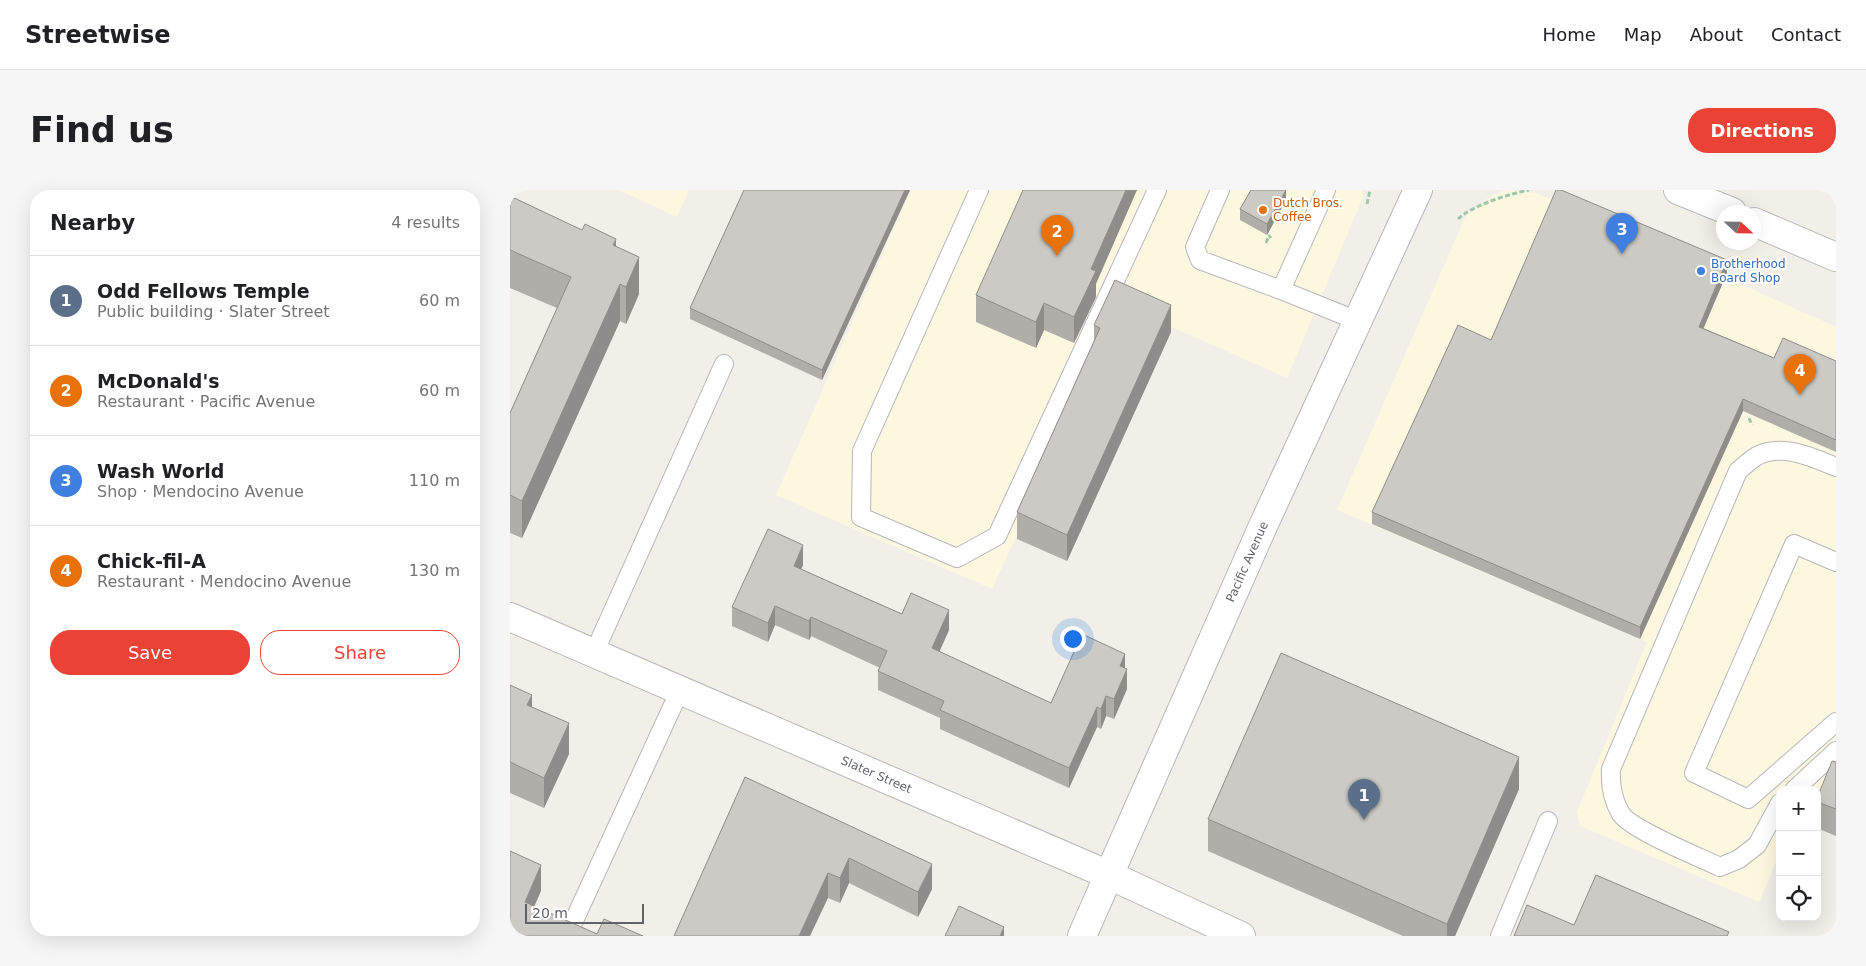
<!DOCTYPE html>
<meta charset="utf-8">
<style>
:root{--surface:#fff;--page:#f6f6f6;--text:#202124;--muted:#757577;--line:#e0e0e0;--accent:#ea4335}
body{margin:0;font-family:"DejaVu Sans",sans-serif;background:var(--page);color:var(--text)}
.controls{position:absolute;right:15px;bottom:15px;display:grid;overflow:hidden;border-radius:10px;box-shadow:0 5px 20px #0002}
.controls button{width:45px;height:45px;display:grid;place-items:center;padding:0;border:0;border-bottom:1px solid var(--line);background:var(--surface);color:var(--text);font:25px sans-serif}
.compass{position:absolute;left:1206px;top:15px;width:45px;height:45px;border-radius:50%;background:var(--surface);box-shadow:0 5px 20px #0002;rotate:112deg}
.scale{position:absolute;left:15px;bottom:12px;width:119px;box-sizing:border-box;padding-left:5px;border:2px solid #5f6368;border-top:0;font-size:14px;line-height:18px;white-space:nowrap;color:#5f6368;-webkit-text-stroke:4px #fff;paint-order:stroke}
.you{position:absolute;left:562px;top:448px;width:18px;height:18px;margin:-12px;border:4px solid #fff;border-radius:50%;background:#1a73e8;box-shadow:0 0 0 8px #1a73e833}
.badge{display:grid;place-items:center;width:32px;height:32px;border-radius:50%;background:var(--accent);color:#fff;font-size:16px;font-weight:700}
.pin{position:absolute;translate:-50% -41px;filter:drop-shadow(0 1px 2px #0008)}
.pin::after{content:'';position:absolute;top:26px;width:18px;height:15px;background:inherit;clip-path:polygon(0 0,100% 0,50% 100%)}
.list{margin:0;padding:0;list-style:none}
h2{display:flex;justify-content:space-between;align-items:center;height:65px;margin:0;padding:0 20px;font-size:21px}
h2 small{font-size:16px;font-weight:400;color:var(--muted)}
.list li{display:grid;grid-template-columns:32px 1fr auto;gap:15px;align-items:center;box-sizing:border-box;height:90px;padding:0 20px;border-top:1px solid var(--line)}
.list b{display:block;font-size:19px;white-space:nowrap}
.list p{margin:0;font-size:16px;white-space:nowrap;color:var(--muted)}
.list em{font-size:16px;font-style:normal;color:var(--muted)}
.actions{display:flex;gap:10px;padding:15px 20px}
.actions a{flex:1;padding:11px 0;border:1px solid var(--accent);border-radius:20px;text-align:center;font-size:18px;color:var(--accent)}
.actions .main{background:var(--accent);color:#fff}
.icon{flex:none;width:28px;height:28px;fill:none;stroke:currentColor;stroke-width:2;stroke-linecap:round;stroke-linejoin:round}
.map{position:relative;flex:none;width:1326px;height:746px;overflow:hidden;border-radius:20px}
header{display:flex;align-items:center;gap:30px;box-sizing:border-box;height:70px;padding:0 25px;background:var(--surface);border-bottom:1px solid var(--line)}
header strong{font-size:24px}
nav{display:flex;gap:28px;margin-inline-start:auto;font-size:18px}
.intro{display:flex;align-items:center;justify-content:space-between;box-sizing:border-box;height:120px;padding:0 30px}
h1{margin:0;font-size:35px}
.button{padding:12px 22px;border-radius:20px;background:var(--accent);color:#fff;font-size:18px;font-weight:700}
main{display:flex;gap:30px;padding:0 30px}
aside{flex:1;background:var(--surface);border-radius:20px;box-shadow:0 5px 20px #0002}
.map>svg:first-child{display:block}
.commercial{fill:#fef7e0}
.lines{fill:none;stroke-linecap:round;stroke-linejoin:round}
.service-casing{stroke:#b5b8bc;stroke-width:20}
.minor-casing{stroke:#b5b8bc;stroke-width:30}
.tertiary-casing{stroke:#b5b8bc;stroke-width:30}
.secondary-casing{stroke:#b6babf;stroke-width:30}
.path{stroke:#9cc7a9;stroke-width:3;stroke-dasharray:5 2.5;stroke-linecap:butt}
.service{stroke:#fff;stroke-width:18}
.minor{stroke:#fff;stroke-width:28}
.tertiary{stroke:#fff;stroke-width:28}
.secondary{stroke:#fff;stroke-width:28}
.wall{fill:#afaea9}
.shaded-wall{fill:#8f8d8a}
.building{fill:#cccac5;stroke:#8f8d8a}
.food-dot{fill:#e8710a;stroke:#fff;stroke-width:2}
.shop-dot{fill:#3f7fe0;stroke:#fff;stroke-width:2}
.labels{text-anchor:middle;stroke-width:4;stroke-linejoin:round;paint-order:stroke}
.food-label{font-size:12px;fill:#c56008;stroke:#fff;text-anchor:start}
.shop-label{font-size:12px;fill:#366cbe;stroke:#fff;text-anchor:start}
.street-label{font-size:12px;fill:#5f6368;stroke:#fff}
</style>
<header>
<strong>Streetwise</strong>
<nav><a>Home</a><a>Map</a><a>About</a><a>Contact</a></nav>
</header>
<div class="intro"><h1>Find us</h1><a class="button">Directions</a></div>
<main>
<aside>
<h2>Nearby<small>4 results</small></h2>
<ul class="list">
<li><span class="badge" style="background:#5c6f8a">1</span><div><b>Odd Fellows Temple</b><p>Public building · Slater Street</p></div><em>60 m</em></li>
<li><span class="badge" style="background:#e8710a">2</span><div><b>McDonald's</b><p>Restaurant · Pacific Avenue</p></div><em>60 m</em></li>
<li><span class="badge" style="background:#3f7fe0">3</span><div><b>Wash World</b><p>Shop · Mendocino Avenue</p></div><em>110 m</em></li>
<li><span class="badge" style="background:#e8710a">4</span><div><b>Chick-fil-A</b><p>Restaurant · Mendocino Avenue</p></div><em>130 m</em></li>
</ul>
<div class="actions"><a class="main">Save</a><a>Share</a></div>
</aside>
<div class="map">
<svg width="1326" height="746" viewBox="0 0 1326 746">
<rect width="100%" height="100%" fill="#f1efe8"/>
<!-- commercial -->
<path class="commercial" d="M 109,0 L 179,0 L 167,27 Z
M 401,0 L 852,0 L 853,7 L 777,188 L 612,115 L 482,399 L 266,305 Z
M 995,0 L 1025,3 L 1046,11 L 1217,83 L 1228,93 L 1326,137 L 1326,592 L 1307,609 L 1307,600 L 1270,600 L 1270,663 L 1249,712 L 1070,636 L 1067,622 L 1137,452 L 827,320 L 957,23 L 983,5 Z"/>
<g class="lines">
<!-- service casing -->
<g class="service-casing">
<path id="service" d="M 469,0 L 352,261 L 351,327 L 447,368 L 487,346 L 647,0
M 710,0 L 685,57 L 690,70 L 771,100 L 848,131
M 771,100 L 816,0
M 1326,372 L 1284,354 L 1184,583 L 1238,609 L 1326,532
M 84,463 L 214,174
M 1284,600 L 1326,561
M 1270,613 L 1247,655 L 1229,669 L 1210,677 C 1189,667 1122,640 1111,624 C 1102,609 1100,595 1101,579 L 1228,281 C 1234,276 1240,270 1247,266 C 1272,253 1302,267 1326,277
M 61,737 L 170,500
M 990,746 L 1038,631"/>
</g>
<!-- minor casing -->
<g class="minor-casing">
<g id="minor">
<path id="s1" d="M 0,427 L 599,685 L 731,746"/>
</g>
</g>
<!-- tertiary casing -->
<g class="tertiary-casing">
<g id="tertiary">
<path id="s2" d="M 572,746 L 753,336 L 908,0"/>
</g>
</g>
<!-- secondary casing -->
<g class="secondary-casing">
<path id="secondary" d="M 1168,0 L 1222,22
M 1244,32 L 1326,67"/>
</g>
<!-- path -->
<path class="path" d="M 857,14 L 860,0
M 948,29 C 963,15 999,4 1019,0
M 756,53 L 759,46 L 761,48
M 1239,228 L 1242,235"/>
<!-- service -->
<use href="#service" class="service"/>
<!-- minor -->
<use href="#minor" class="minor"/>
<!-- tertiary -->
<use href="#tertiary" class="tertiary"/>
<!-- secondary -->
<use href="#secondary" class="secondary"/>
</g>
<!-- wall -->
<path class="wall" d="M 234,0 L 400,0 L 312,190 L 180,129 L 180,118 Z
M 0,6 L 106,57 L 129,104 L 116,134 L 110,131 L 12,348 L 0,343 L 0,223 L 47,118 L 0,98 Z
M 776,10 L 757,45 L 730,30 L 730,19 Z
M 1217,83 L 1193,138 L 1264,168 L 1326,171 L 1326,262 L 1233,221 L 1130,449 L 862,334 L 862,322 L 981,150 Z
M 586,94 L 586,107 L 564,153 L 534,140 L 526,158 L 466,132 L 466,105 Z
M 584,135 L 661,142 L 557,371 L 507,349 L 507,322 L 584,152 Z
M 293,375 L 291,379 L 392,424 L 439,440 L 429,462 L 541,513 L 615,479 L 617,499 L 604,529 L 596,526 L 591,539 L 587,537 L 559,598 L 430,539 L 430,528 L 368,500 L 368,481 L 370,478 L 301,446 L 299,450 L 265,435 L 258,452 L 222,436 L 222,417 Z
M 0,495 L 22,517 L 59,564 L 34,618 L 0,603 Z
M 1326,572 L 1326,646 L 1307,638 L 1307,608 Z
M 235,587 L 422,699 L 408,727 L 339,693 L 330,713 L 318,708 Z
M 1009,599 L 945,746 L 893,746 L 698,661 L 698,629 Z"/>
<!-- shaded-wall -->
<path class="shaded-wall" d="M 395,0 L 400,0 L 312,190 L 312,180 Z
M 616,0 L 627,0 L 586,94 L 586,107 L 564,153 L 564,127 L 581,79 Z
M 776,0 L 776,10 L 757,45 L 757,34 Z
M 106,49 L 106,86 L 103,55 Z
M 129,67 L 129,104 L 116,134 L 116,97 Z
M 1217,70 L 1217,83 L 1189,149 L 1189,137 Z
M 110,94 L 110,131 L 12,348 L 12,311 Z
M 534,113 L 534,140 L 526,158 L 526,132 Z
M 661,115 L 661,142 L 557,371 L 557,345 Z
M 1233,209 L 1233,221 L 1130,449 L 1130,437 Z
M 293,355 L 293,375 L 284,395 L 284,376 Z
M 265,416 L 265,435 L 258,452 L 258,433 Z
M 439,420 L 439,440 L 422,478 L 422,458 Z
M 301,427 L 301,446 L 299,450 L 299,431 Z
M 615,464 L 615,483 L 617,479 L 617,499 L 604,529 L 604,509 L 610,476 Z
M 22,505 L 22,535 L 17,515 Z
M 596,506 L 596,526 L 591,539 L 591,519 Z
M 587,517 L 587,537 L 559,598 L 559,578 Z
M 59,533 L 59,564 L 34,618 L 34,588 Z
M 1009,567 L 1009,599 L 945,746 L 937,746 L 937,734 Z
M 339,668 L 339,693 L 330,713 L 330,688 Z
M 422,674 L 422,699 L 408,727 L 408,702 Z
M 31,675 L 31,701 L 15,738 L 15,712 Z
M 318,683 L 318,708 L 300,746 L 289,746 Z
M 494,737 L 494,746 L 490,746 Z"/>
<!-- building -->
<path class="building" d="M 234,0 L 395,0 L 312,180 L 180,118 Z
M 513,0 L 616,0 L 581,79 L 586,81 L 564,127 L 534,113 L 526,132 L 466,105 Z
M 741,0 L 776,0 L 757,34 L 730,19 Z
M 1046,0 L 1051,0 L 1217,70 L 1189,137 L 1264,168 L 1273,148 L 1326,171 L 1326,250 L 1233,209 L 1130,437 L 862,322 L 948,135 L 981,150 Z
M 0,6 L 72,40 L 75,34 L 106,49 L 103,55 L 129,67 L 116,97 L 110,94 L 12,311 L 0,305 L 0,223 L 61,87 L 0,60 Z
M 605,90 L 661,115 L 557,345 L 507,322 L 590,138 L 584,135 Z
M 258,339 L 293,355 L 284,376 L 360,410 L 392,424 L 401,403 L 439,420 L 422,458 L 541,513 L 572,444 L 615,464 L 610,476 L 617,479 L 604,509 L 596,506 L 591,519 L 587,517 L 559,578 L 430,520 L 434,511 L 368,481 L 377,461 L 301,427 L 299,431 L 265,416 L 258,433 L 222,417 Z
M 771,463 L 1009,567 L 937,734 L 698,629 Z
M 0,495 L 22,505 L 17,515 L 59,533 L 34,588 L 0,572 Z
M 1322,571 L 1326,572 L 1326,619 L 1307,612 L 1307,608 Z
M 235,587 L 422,674 L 408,702 L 339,668 L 330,688 L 318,683 L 289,746 L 164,746 Z
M 0,661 L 31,675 L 15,712 L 87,744 L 94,729 L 133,746 L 0,746 Z
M 1086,685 L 1219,742 L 1217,746 L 1004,746 L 1017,715 L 1064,735 Z
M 449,716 L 494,737 L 490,746 L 435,746 Z"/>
<!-- markers -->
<circle class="food-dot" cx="753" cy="20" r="5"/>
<circle class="shop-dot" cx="1191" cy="81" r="5"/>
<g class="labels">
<!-- food labels -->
<g class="food-label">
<text x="763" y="17">Dutch Bros.<tspan x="763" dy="14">Coffee</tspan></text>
</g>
<!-- shop labels -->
<g class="shop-label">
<text x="1201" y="78">Brotherhood<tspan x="1201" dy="14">Board Shop</tspan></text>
</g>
<!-- street labels -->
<g class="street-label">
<text dy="4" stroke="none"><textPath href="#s2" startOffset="409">Pacific Avenue</textPath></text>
<text dy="4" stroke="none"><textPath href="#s1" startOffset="399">Slater Street</textPath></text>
</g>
</g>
</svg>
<div class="controls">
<button>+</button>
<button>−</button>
<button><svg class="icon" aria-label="locate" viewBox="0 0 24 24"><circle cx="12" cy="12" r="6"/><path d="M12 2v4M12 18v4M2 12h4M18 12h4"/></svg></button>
</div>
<svg class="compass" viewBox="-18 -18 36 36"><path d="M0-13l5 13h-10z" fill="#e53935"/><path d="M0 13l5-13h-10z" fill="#757577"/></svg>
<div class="scale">20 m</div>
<div class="you"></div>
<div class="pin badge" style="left:854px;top:630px;background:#5c6f8a">1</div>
<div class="pin badge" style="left:547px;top:66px;background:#e8710a">2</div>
<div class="pin badge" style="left:1112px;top:64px;background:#3f7fe0">3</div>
<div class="pin badge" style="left:1290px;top:205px;background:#e8710a">4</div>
</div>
</main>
